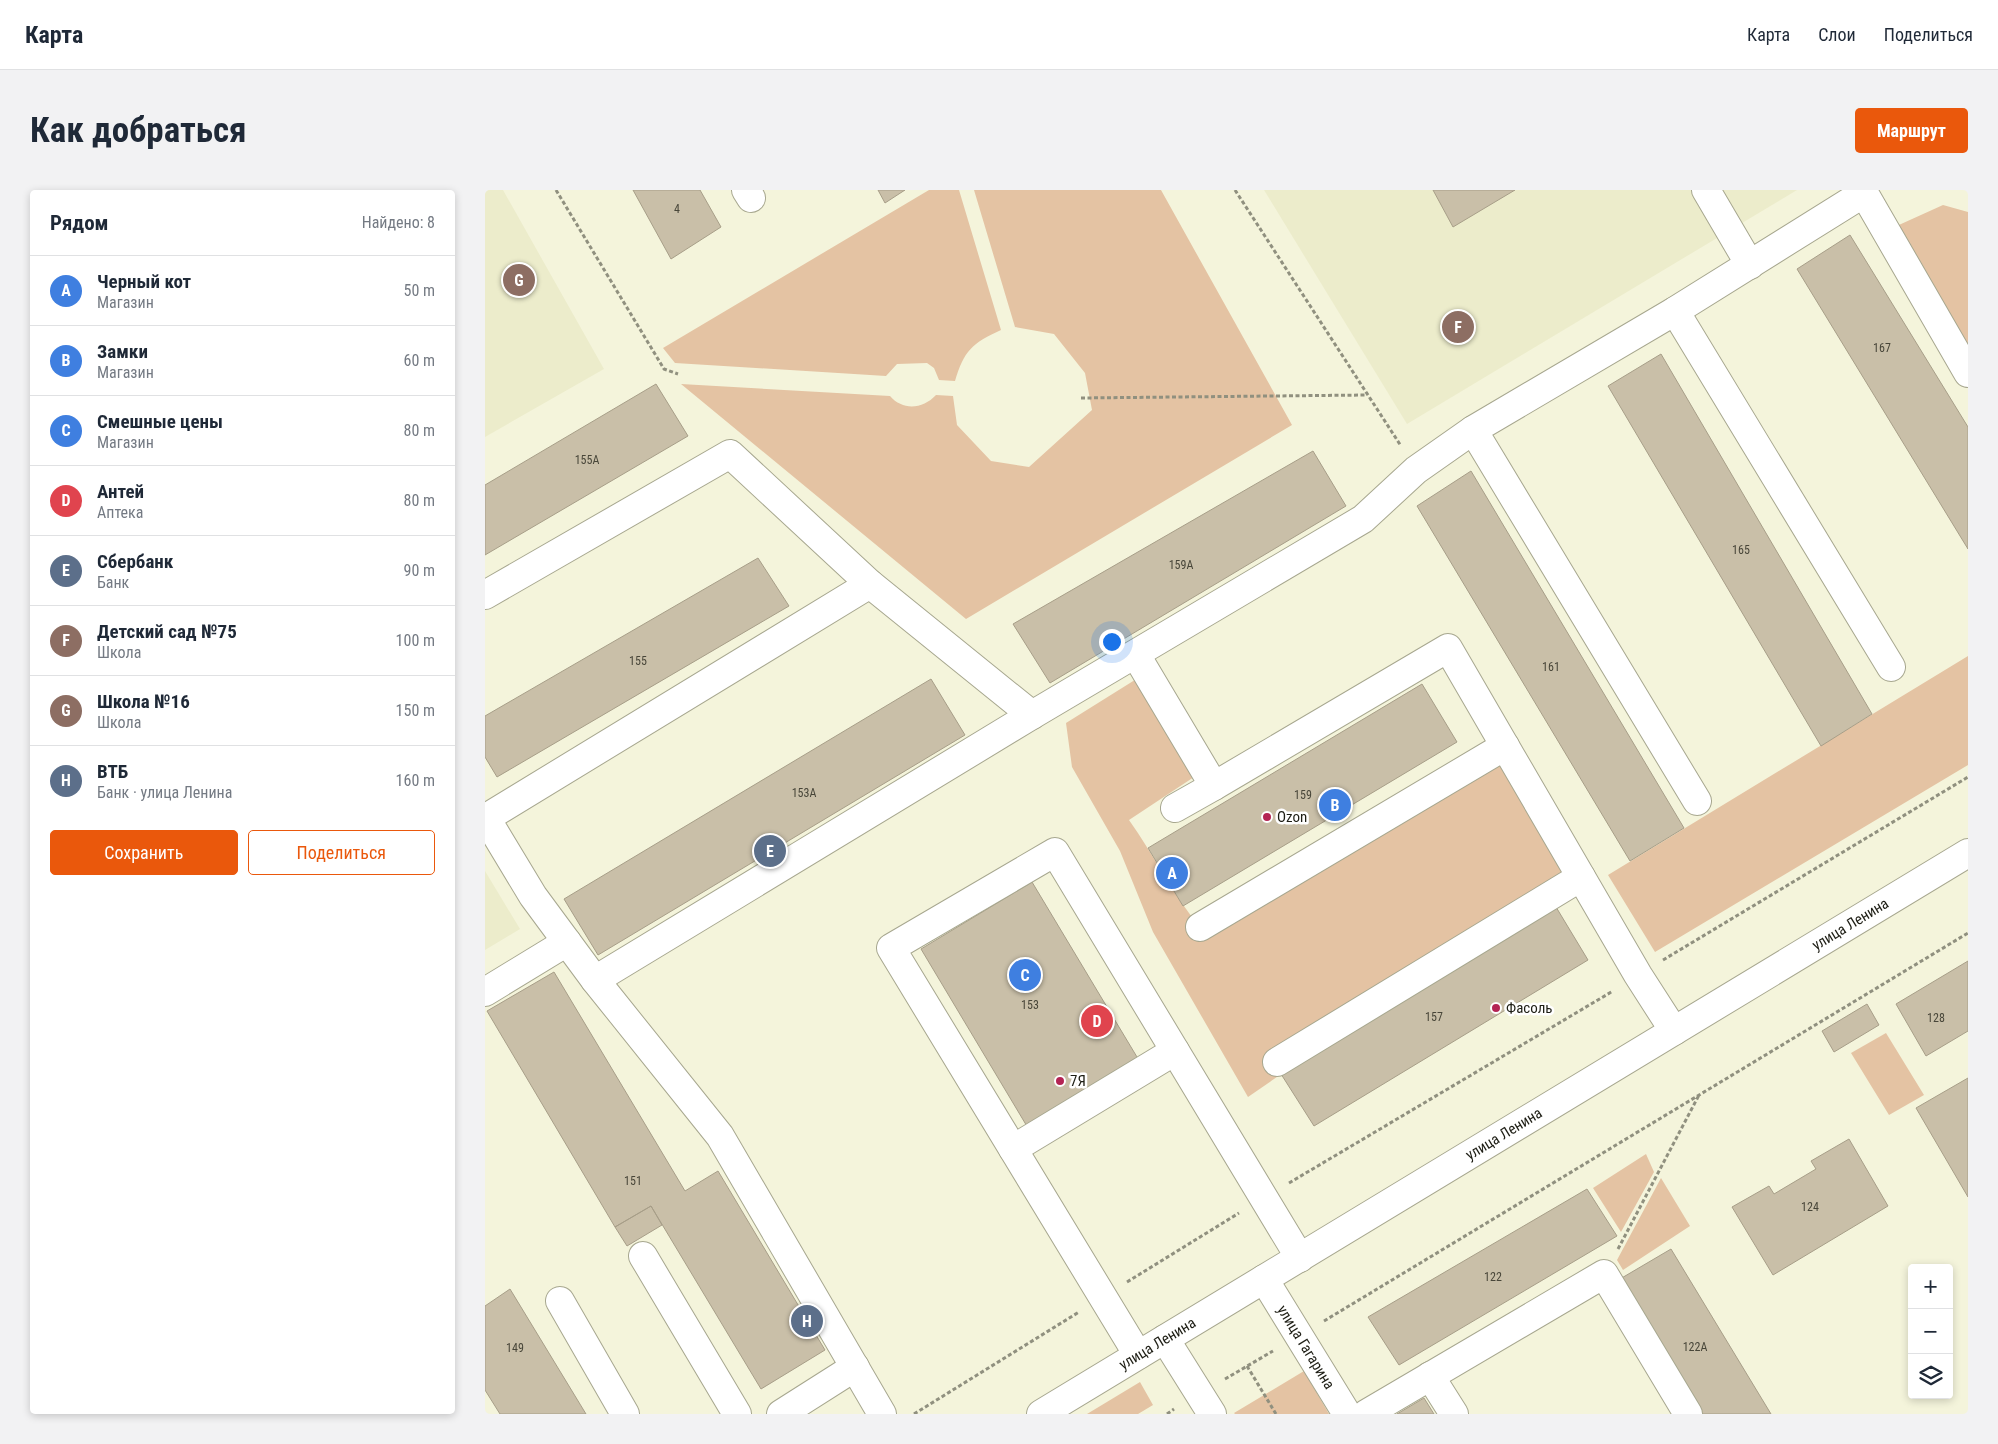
<!DOCTYPE html>
<html lang="ru">
<meta charset="utf-8">
<style>
:root{--surface:#fff;--page:#f2f2f3;--text:#1f2937;--muted:#747a83;--line:#e0e1e3;--accent:#ea580c}
body{margin:0;font-family:"Roboto Condensed",sans-serif;background:var(--page);color:var(--text)}
.controls{position:absolute;right:15px;bottom:15px;display:grid;overflow:hidden;border-radius:5px;box-shadow:0 2px 8px #0003}
.controls button{width:45px;height:45px;display:grid;place-items:center;padding:0;border:0;border-bottom:1px solid var(--line);background:var(--surface);color:var(--text);font:25px sans-serif}
.you{position:absolute;left:626px;top:451px;width:18px;height:18px;margin:-12px;border:4px solid #fff;border-radius:50%;background:#1a73e8;box-shadow:0 0 0 8px #1a73e833}
.badge{display:grid;place-items:center;width:32px;height:32px;border-radius:50%;background:var(--accent);color:#fff;font-size:16px;font-weight:700}
.pin{position:absolute;translate:-50% -50%;border:2px solid #fff;box-shadow:0 1px 5px #0006}
.list{margin:0;padding:0;list-style:none}
h2{display:flex;justify-content:space-between;align-items:center;height:65px;margin:0;padding:0 20px;font-size:21px}
h2 small{font-size:16px;font-weight:400;color:var(--muted)}
.list li{display:grid;grid-template-columns:32px 1fr auto;gap:15px;align-items:center;box-sizing:border-box;height:70px;padding:0 20px;border-top:1px solid var(--line)}
.list b{display:block;font-size:19px;white-space:nowrap}
.list p{margin:0;font-size:16px;white-space:nowrap;color:var(--muted)}
.list em{font-size:16px;font-style:normal;color:var(--muted)}
.actions{display:flex;gap:10px;padding:15px 20px}
.actions a{flex:1;padding:11px 0;border:1px solid var(--accent);border-radius:5px;text-align:center;font-size:18px;color:var(--accent)}
.actions .main{background:var(--accent);color:#fff}
.icon{flex:none;width:28px;height:28px;fill:none;stroke:currentColor;stroke-width:2;stroke-linecap:round;stroke-linejoin:round}
.map{position:relative;flex:none;width:1483px;height:1224px;overflow:hidden;border-radius:5px}
header{display:flex;align-items:center;gap:30px;box-sizing:border-box;height:70px;padding:0 25px;background:var(--surface);border-bottom:1px solid var(--line)}
header strong{font-size:24px}
nav{display:flex;gap:28px;margin-inline-start:auto;font-size:18px}
.intro{display:flex;align-items:center;justify-content:space-between;box-sizing:border-box;height:120px;padding:0 30px}
h1{margin:0;font-size:35px}
.button{padding:12px 22px;border-radius:5px;background:var(--accent);color:#fff;font-size:18px;font-weight:700}
main{display:flex;gap:30px;padding:0 30px}
aside{flex:1;background:var(--surface);border-radius:5px;box-shadow:0 2px 8px #0003}
.map>svg:first-child{display:block}
.built{fill:#ececcb}
.green{fill:#e4c3a3}
.building{fill:#c9bfa8;stroke:#a79e88}
.lines{fill:none;stroke-linecap:round;stroke-linejoin:round}
.minor-casing{stroke:#a7a78f;stroke-width:30}
.path{stroke:#90907f;stroke-width:3;stroke-dasharray:4 2.5;stroke-linecap:butt}
.minor{stroke:#fff;stroke-width:28}
.poi-dot{fill:#b42454;stroke:#fff;stroke-width:2}
.labels{text-anchor:middle;stroke-width:5;stroke-linejoin:round;paint-order:stroke}
.number-label{font-size:12px;fill:#484639}
.poi-label{font-size:15px;fill:#1d1d14;stroke:#fff;text-anchor:start}
.street-label{font-size:15px;fill:#1d1d14;stroke:#fff}
</style>
<header>
<strong>Карта</strong>
<nav><a>Карта</a><a>Слои</a><a>Поделиться</a></nav>
</header>
<div class="intro"><h1>Как добраться</h1><a class="button">Маршрут</a></div>
<main>
<aside>
<h2>Рядом<small>Найдено: 8</small></h2>
<ul class="list">
<li><span class="badge" style="background:#3f7fe0">A</span><div><b>Черный кот</b><p>Магазин</p></div><em>50 m</em></li>
<li><span class="badge" style="background:#3f7fe0">B</span><div><b>Замки</b><p>Магазин</p></div><em>60 m</em></li>
<li><span class="badge" style="background:#3f7fe0">C</span><div><b>Смешные цены</b><p>Магазин</p></div><em>80 m</em></li>
<li><span class="badge" style="background:#e0444e">D</span><div><b>Антей</b><p>Аптека</p></div><em>80 m</em></li>
<li><span class="badge" style="background:#5c6f8a">E</span><div><b>Сбербанк</b><p>Банк</p></div><em>90 m</em></li>
<li><span class="badge" style="background:#8d6e63">F</span><div><b>Детский сад №75</b><p>Школа</p></div><em>100 m</em></li>
<li><span class="badge" style="background:#8d6e63">G</span><div><b>Школа №16</b><p>Школа</p></div><em>150 m</em></li>
<li><span class="badge" style="background:#5c6f8a">H</span><div><b>ВТБ</b><p>Банк · улица Ленина</p></div><em>160 m</em></li>
</ul>
<div class="actions"><a class="main">Сохранить</a><a>Поделиться</a></div>
</aside>
<div class="map">
<svg width="1483" height="1224" viewBox="0 0 1483 1224">
<rect width="100%" height="100%" fill="#f4f4db"/>
<!-- built -->
<path class="built" d="M 0,0 L 18,0 L 119,179 L 0,247 Z
M 779,0 L 1312,0 L 922,234 Z
M 0,681 L 35,739 L 0,760 Z"/>
<!-- green -->
<path class="green" d="M 444,0 L 474,0 L 516,140 C 487,153 479,161 470,191 L 454,190 L 449,178 L 442,173 L 412,174 L 401,186 L 190,173 L 178,158 Z
M 489,0 L 676,0 L 807,235 L 481,429 L 196,194 L 405,206 C 418,221 438,219 451,205 L 468,206 L 472,235 L 506,271 L 544,277 L 607,220 L 600,183 L 569,144 L 530,137 Z
M 1458,15 L 1483,22 L 1483,173 L 1405,39 Z
M 1483,466 L 1483,575 L 1170,762 L 1123,685 Z
M 653,488 L 709,587 L 644,630 C 669,665 687,704 715,737 L 1016,572 L 1084,685 L 763,907 L 668,742 L 635,661 L 587,577 L 581,533 Z
M 1401,843 L 1439,905 L 1404,925 L 1366,863 Z
M 1161,964 L 1169,982 L 1136,1042 L 1108,998 Z
M 1176,988 L 1205,1036 L 1138,1080 L 1132,1070 Z
M 819,1181 L 844,1224 L 750,1224 L 749,1223 Z
M 655,1192 L 668,1215 L 653,1224 L 602,1224 Z"/>
<!-- building -->
<path class="building" d="M 148,0 L 215,0 L 236,37 L 186,69 Z
M 393,0 L 420,0 L 400,13 Z
M 948,0 L 1030,0 L 968,37 Z
M 1365,45 L 1483,237 L 1483,359 L 1312,79 Z
M 1176,164 L 1387,524 L 1336,556 L 1123,196 Z
M 171,194 L 203,246 L 0,365 L 0,295 Z
M 828,261 L 861,316 L 565,493 L 528,434 Z
M 986,281 L 1199,638 L 1145,671 L 932,316 Z
M 273,368 L 304,416 L 12,587 L 0,567 L 0,526 Z
M 446,489 L 480,545 L 113,765 L 79,709 Z
M 937,494 L 972,552 L 698,716 L 663,658 Z
M 547,692 L 655,872 L 543,938 L 436,759 Z
M 1071,717 L 1103,770 L 829,936 L 796,884 Z
M 1483,771 L 1483,841 L 1441,866 L 1411,814 Z
M 69,782 L 200,1001 L 233,981 L 340,1160 L 276,1199 L 166,1016 L 130,1037 L 2,821 Z
M 1382,814 L 1394,835 L 1349,862 L 1337,841 Z
M 1483,888 L 1483,1007 L 1431,918 Z
M 1364,949 L 1403,1016 L 1288,1085 L 1247,1017 L 1284,996 L 1289,1004 L 1331,979 L 1326,971 Z
M 1102,999 L 1132,1046 L 914,1175 L 883,1127 Z
M 166,1016 L 177,1035 L 142,1056 L 130,1037 Z
M 1186,1059 L 1286,1224 L 1217,1224 L 1135,1089 Z
M 25,1099 L 101,1224 L 15,1224 L 0,1200 L 0,1116 Z
M 939,1208 L 949,1224 L 912,1224 Z"/>
<g class="lines">
<!-- minor casing -->
<g class="minor-casing">
<g id="minor">
<path d="M 261,0 L 266,8"/>
<path d="M 1221,0 L 1265,75"/>
<path d="M 1190,121 L 1406,477"/>
<path d="M 0,405 L 245,264 L 385,394"/>
<path d="M 651,465 L 729,596 L 963,458 L 1153,785 L 1189,841"/>
<path d="M 1212,611 L 988,240 L 1190,121 L 1379,3 L 1483,183"/>
<path d="M 690,618 L 729,596"/>
<path d="M 715,737 L 1020,556"/>
<path d="M 110,790 L 48,706 L 1,628 L 385,394 L 547,525"/>
<path d="M 0,802 L 82,752"/>
<path d="M 792,872 L 1096,687"/>
<path d="M 528,959 L 690,861"/>
<path d="M 158,1066 L 252,1224"/>
<path id="s1" d="M 779,1089 L 862,1224"/>
<path d="M 75,1111 L 140,1224"/>
<path d="M 680,1149 L 727,1224"/>
<path d="M 653,1165 L 406,758 L 570,662 L 815,1068"/>
<path d="M 945,1186 L 969,1224"/>
<path d="M 296,1224 L 370,1177"/>
<path d="M 397,1224 L 235,946 L 110,790 L 547,525 L 878,329 L 931,280 L 988,240"/>
<path id="s2" d="M 556,1224 L 1483,663"/>
<path d="M 881,1224 L 1119,1084 L 1203,1224"/>
</g>
</g>
<!-- path -->
<path class="path" d="M 71,0 L 179,179 L 193,184
M 750,0 L 916,256
M 596,208 L 882,205
M 1178,770 L 1483,587
M 804,993 L 1128,801
M 1133,1059 L 1214,905
M 642,1092 L 754,1023
M 839,1131 L 1483,743
M 762,1176 L 791,1224
M 740,1189 L 788,1161
M 429,1224 L 594,1122
M 682,1224 L 689,1219"/>
<!-- minor -->
<use href="#minor" class="minor"/>
</g>
<!-- markers -->
<g class="poi-dot">
<circle cx="782" cy="627" r="5"/>
<circle cx="1011" cy="818" r="5"/>
<circle cx="575" cy="891" r="5"/>
</g>
<g class="labels">
<!-- number labels -->
<g class="number-label">
<text x="192" y="23">4</text>
<text x="1397" y="162">167</text>
<text x="102" y="274">155А</text>
<text x="1256" y="364">165</text>
<text x="696" y="379">159А</text>
<text x="153" y="475">155</text>
<text x="1066" y="481">161</text>
<text x="319" y="607">153А</text>
<text x="818" y="609">159</text>
<text x="545" y="819">153</text>
<text x="949" y="831">157</text>
<text x="1451" y="832">128</text>
<text x="148" y="995">151</text>
<text x="1325" y="1021">124</text>
<text x="1008" y="1091">122</text>
<text x="1210" y="1161">122А</text>
<text x="30" y="1162">149</text>
</g>
<!-- poi labels -->
<g class="poi-label">
<text x="792" y="632">Ozon</text>
<text x="1021" y="823">Фасоль</text>
<text x="585" y="896">7Я</text>
</g>
<!-- street labels -->
<g class="street-label">
<text dy="5" stroke="none"><textPath href="#s2" startOffset="946">улица Ленина</textPath></text>
<text dy="5" stroke="none"><textPath href="#s2" startOffset="541">улица Ленина</textPath></text>
<text dy="5" stroke="none"><textPath href="#s2" startOffset="136">улица Ленина</textPath></text>
<text dy="5" stroke="none"><textPath href="#s1" startOffset="80">улица Гагарина</textPath></text>
</g>
</g>
</svg>
<div class="controls">
<button>+</button>
<button>−</button>
<button><svg class="icon" aria-label="layers" viewBox="0 0 24 24"><path d="M12 4l9 5-9 5-9-5zM3 14l9 5 9-5"/></svg></button>
</div>
<div class="you"></div>
<div class="pin badge" style="left:687px;top:683px;background:#3f7fe0">A</div>
<div class="pin badge" style="left:850px;top:615px;background:#3f7fe0">B</div>
<div class="pin badge" style="left:540px;top:785px;background:#3f7fe0">C</div>
<div class="pin badge" style="left:612px;top:831px;background:#e0444e">D</div>
<div class="pin badge" style="left:285px;top:661px;background:#5c6f8a">E</div>
<div class="pin badge" style="left:973px;top:137px;background:#8d6e63">F</div>
<div class="pin badge" style="left:34px;top:90px;background:#8d6e63">G</div>
<div class="pin badge" style="left:322px;top:1131px;background:#5c6f8a">H</div>
</div>
</main>
